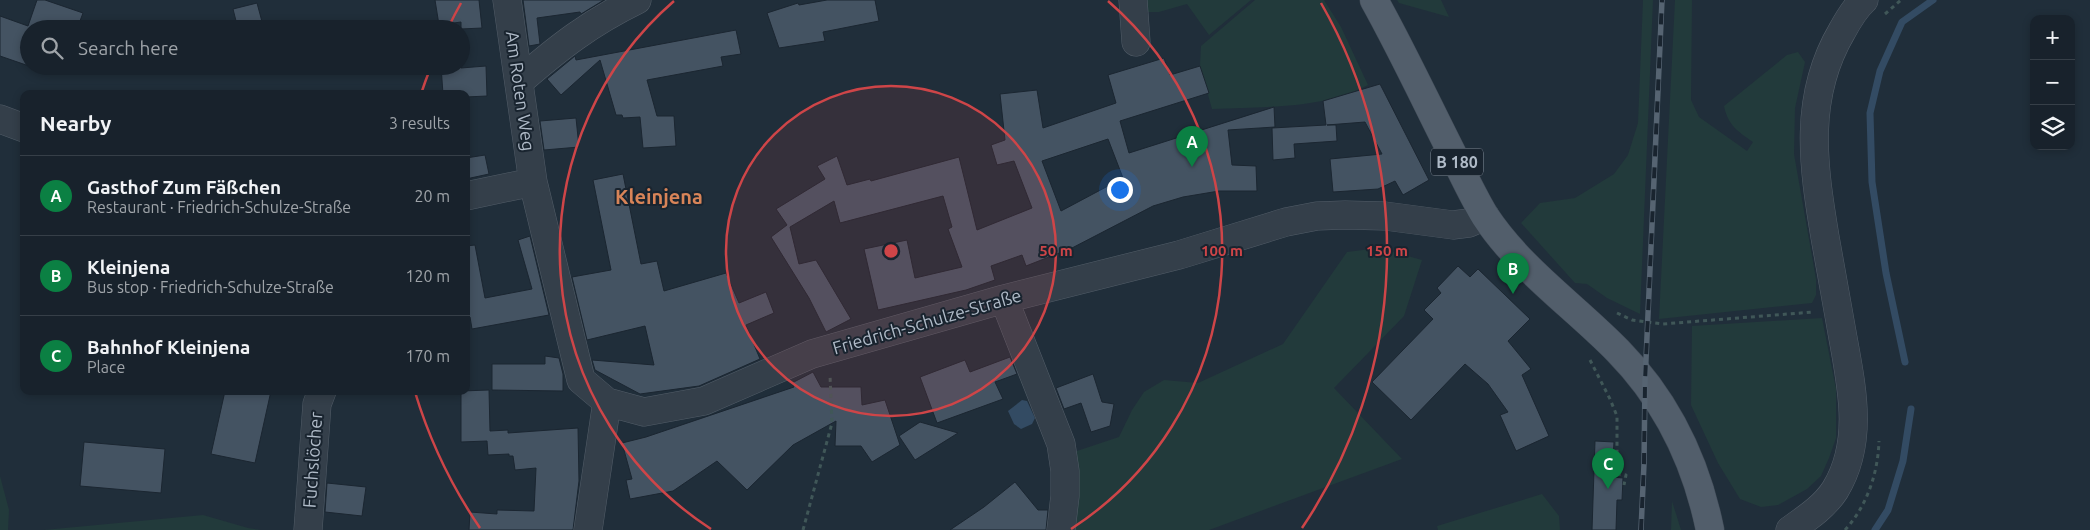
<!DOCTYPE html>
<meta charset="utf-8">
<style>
:root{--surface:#18222c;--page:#212a34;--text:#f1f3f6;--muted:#9fa4a9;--line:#363f48;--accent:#0b8043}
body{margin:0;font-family:Ubuntu,sans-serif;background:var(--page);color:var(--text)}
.controls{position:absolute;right:15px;top:15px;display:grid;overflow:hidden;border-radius:10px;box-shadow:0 2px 8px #0003}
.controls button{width:45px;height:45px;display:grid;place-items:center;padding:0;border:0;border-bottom:1px solid var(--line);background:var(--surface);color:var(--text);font:25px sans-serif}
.you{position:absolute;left:1119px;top:189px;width:18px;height:18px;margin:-12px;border:4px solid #fff;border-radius:50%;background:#1a73e8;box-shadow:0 0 0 8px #1a73e833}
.badge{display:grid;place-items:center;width:32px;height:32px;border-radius:50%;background:var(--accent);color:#fff;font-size:16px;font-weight:700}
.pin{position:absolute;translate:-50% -41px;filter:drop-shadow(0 1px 2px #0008)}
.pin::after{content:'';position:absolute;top:26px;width:18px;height:15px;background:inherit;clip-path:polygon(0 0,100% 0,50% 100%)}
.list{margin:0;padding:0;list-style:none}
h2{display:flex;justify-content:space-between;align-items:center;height:65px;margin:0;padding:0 20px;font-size:21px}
h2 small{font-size:16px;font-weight:400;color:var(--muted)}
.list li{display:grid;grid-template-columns:32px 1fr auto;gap:15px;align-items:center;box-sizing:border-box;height:80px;padding:0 20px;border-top:1px solid var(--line)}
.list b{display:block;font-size:19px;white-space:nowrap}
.list p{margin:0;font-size:16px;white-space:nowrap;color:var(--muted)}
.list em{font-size:16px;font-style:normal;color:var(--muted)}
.icon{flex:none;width:28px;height:28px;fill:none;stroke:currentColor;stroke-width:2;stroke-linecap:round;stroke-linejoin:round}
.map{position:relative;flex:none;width:2090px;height:530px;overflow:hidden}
.search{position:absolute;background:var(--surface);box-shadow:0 2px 8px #0003;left:20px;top:20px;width:450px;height:55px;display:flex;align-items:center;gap:12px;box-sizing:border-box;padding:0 18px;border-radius:28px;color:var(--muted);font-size:19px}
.panel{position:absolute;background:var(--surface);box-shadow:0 2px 8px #0003;left:20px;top:90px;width:450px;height:305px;border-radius:10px}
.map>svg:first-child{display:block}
.green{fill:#223a3b}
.water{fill:#334b63}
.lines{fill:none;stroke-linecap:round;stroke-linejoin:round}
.stream{stroke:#334b63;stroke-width:7}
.building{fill:#445362;stroke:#1b2631;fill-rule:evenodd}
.minor-casing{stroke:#525d68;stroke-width:29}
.major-casing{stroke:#404b57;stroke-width:29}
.path{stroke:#405758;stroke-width:3;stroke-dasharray:4 4;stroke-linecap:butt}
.minor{stroke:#343f4a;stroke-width:28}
.major{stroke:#525e6b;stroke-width:28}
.rail-casing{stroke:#566472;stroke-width:5.5}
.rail{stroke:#19242f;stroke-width:4;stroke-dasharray:11;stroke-linecap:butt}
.ring{fill:none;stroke:#ce4548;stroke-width:2.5}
.labels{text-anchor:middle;stroke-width:4;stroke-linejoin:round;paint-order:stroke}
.shield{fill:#19242f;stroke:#828d99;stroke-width:1}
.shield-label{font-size:16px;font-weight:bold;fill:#afbac7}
.street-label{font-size:18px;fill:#afbac7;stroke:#19242f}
.quarter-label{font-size:20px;font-weight:bold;fill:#d88458;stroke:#19242f}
.centre{fill:#ce4548;stroke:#19242f;stroke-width:2.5}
.ring-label{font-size:15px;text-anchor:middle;font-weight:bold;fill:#ce4548;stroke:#19242f;stroke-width:4;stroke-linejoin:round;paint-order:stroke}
</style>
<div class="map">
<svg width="2090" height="530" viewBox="0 0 2090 530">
<rect width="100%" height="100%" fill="#202e3a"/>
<!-- green -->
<path class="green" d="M 1140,0 L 1251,0 L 1209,35 L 1187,4 L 1159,12 L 1147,12 Z
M 1255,0 L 1324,0 L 1341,27 L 1368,85 C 1321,110 1264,106 1212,109 L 1200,66 L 1201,46 Z
M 1397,0 L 1441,0 L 1449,17 L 1399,3 Z
M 1643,0 L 1653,0 L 1640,314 L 1607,298 L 1587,284 L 1575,283 L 1521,223 L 1540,203 L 1575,198 L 1614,174 L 1628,155 L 1638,123 Z
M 1675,0 L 1692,0 L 1691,100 L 1699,117 L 1747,151 L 1753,142 C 1737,131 1728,125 1724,106 L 1787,55 L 1798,52 L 1805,62 L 1795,108 L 1794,154 L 1816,279 L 1816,295 L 1812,303 L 1659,319 Z
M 1379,248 L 1422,260 L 1404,316 L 1334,388 L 1402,459 L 1209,530 L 1068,530 L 1071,453 L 1119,437 L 1132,410 L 1144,392 L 1164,380 L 1198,383 L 1283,344 L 1347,252 Z
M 1822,318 L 1836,389 L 1836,438 L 1829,458 L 1821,476 L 1807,489 L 1778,505 L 1761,507 L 1740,499 L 1718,463 L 1691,405 L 1692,326 Z
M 0,476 L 9,510 L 8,530 L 0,530 Z
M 1542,494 L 1559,516 L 1560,530 L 1438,530 L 1437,526 Z
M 1672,501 L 1681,530 L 1671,530 Z
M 203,515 L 248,528 L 261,530 L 44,530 Z"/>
<!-- water -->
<path class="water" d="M 1022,400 L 1027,401 L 1035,418 L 1032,424 L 1021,429 L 1014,424 L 1008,411 Z"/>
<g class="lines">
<!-- stream -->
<path class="stream" d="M 1905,362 L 1886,273 L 1872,182 L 1870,113 L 1880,71 L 1902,22 L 1933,0
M 1875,530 L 1888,510 L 1903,461 L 1911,409"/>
</g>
<!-- building -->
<path class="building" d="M 37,0 L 45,0 L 83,13 L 77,29 L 29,29 L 29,66 L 0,56 L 0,16 L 28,26 Z
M 435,0 L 479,0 L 482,28 L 461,29 L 461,22 L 439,25 Z
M 523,0 L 604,0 L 581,14 L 580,12 L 537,18 L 540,44 L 529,46 Z
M 827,0 L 875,0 L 879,21 L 823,32 L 825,41 L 779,48 L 767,13 L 798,3 L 799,5 Z
M 257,3 L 264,29 L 238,29 L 233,9 Z
M 736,30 L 741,54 L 721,57 L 723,66 L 647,80 L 657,116 L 674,116 L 676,146 L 643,148 L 640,117 L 623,118 L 622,115 L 616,115 L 600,60 L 561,95 L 547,79 L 575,56 L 576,60 Z
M 1164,58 L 1170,75 L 1200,66 L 1209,93 L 1120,121 L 1129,153 L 1274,107 L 1275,127 L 1228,130 L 1232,165 L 1256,166 L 1257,191 L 1219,191 L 1183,197 L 1153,206 L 1072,248 L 1026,266 L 1022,255 L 991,266 L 995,280 L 966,290 L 878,310 L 864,249 L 907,240 L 915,278 L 962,267 L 948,229 L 952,227 L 943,196 L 840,223 L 834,201 L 790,227 L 799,264 L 816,260 L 851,319 L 826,332 L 809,298 L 771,237 L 787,225 L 776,209 L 825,179 L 817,166 L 837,156 L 847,185 L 870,179 L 871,181 L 959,157 L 977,230 L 1032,208 L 1014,161 L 997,165 L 991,145 L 1005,140 L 1000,94 L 1037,90 L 1043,128 L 1116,103 L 1108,75 ZM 1108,139 L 1123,178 L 1061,211 L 1042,161 Z
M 441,66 L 461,66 L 461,68 L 486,66 L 487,96 L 466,97 L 466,94 L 443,94 Z
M 1380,84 L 1429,180 L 1403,195 L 1395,181 L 1378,189 L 1333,192 L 1330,159 L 1382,154 L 1365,122 L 1327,125 L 1336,125 L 1337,141 L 1294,144 L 1295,158 L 1273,160 L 1272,128 L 1326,125 L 1323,101 Z
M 576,118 L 579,147 L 544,150 L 540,121 Z
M 485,155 L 489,174 L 466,179 L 466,158 Z
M 623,174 L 641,264 L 657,261 L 664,291 L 726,273 L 739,303 L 766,292 L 774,313 L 746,325 L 760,359 L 699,386 L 640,394 L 595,370 L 592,360 L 654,365 L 645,326 L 587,340 L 572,277 L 611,270 L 593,180 Z
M 530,236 L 549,315 L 472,329 L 470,317 L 466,318 L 466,246 L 475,245 L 485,298 L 532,289 L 518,240 Z
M 1458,266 L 1470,277 L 1478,269 L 1530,319 L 1508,341 L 1531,369 L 1522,375 L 1549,436 L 1516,451 L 1500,415 L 1508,412 L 1488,384 L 1465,364 L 1411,420 L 1372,382 L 1433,319 L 1424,310 L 1441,293 L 1437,288 Z
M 545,356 L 559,358 L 563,374 L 563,391 L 492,390 L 492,364 L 545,364 Z
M 1010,357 L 1017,374 L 995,382 L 1003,399 L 937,423 L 920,377 L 965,360 L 970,372 Z
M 813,372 L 821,387 L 861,387 L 862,405 L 885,400 L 900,445 L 872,462 L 861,446 L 835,446 L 836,421 L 793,445 L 747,490 L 717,461 L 673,491 L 630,499 L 626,480 L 632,479 L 622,443 L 646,437 L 794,387 L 792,383 Z
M 1093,374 L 1102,402 L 1114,404 L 1110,426 L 1091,432 L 1081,403 L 1064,409 L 1056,388 Z
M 489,390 L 490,431 L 508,430 L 508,433 L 578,428 L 579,481 L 573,530 L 469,530 L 470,512 L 497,514 L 497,510 L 534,511 L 536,468 L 515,470 L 513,456 L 509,456 L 509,454 L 488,455 L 487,441 L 461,442 L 461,391 Z
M 225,391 L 271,391 L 255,463 L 211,454 Z
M 920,422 L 958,433 L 915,460 L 899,436 Z
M 1595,441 L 1614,442 L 1612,477 L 1623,478 L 1622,500 L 1617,500 L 1616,530 L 1592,530 Z
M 84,442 L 165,449 L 161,493 L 80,486 Z
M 1015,482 L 1038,510 L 1048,510 L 1046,530 L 950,530 L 984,507 Z
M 327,483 L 366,487 L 362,516 L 325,512 Z"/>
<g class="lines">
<!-- minor casing -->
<g class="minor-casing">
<path id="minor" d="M 507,0 L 533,182 L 581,380 L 607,402 L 644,412 L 704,401 L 812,354 L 1004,299 L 1179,255 L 1286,222 L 1317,216 L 1345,215 L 1385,216 L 1453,225 L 1469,223 L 1485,216
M 1133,0 L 1136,42
M 520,81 C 559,47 590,23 637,0
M 0,119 L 24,128
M 466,196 L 533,182
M 1004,299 L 1061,444 L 1065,471 L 1065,496 L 1061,530
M 308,530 L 317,404 L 322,391
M 588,530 L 607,402
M 1790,530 C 1807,518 1824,507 1835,490 C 1864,443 1852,388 1843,338 C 1837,305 1831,271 1825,237 C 1813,165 1803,97 1842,31 C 1848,20 1855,8 1864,0"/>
</g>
<!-- major casing -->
<g class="major-casing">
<path id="major" d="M 1374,0 C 1403,52 1428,106 1455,159 C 1465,178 1474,198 1485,216 C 1520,269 1574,306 1618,351 C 1667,401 1696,461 1710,530"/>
</g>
<!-- path -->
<path class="path" d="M 1885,14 L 1901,0
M 1617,313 L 1632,320 L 1663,324 L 1813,312
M 1590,360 L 1610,399 L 1617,416 L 1617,474 L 1626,475 L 1624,485
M 803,530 L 832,423 L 830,375
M 1845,530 C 1867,506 1878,473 1879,441"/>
<!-- minor -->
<use href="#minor" class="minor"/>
<!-- major -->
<use href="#major" class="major"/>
<!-- rail casing -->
<g class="rail-casing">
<path id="rail" d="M 1641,530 L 1644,464 L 1645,382 L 1662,0"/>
</g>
<!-- rail -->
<use href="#rail" class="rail"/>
</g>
<!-- distance rings -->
<circle cx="891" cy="251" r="165" fill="#ce4548" fill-opacity=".12"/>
<g class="ring">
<circle cx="891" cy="251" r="165"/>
<path d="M711 529A331 331 0 0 1 674 1M1108 1A331 331 0 0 1 1071 529"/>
<path d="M480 528A496 496 0 0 1 415 392M421 94A496 496 0 0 1 430 69M449 26A496 496 0 0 1 461 3M1321 3A496 496 0 0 1 1302 528"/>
</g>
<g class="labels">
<!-- shield labels -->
<rect class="shield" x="1431" y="148.5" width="52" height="27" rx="4"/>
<g class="shield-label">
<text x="1457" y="168">B 180</text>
</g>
<!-- street labels -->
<g class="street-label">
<text transform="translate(520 91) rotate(82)" y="6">Am Roten Weg</text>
<text transform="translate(927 322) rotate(-16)" y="6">Friedrich-Schulze-Straße</text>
<text transform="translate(313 460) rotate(-86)" y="6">Fuchslöcher</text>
</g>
<!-- quarter labels -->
<g class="quarter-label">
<text x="659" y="204">Kleinjena</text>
</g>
</g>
<circle cx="891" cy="251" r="8" class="centre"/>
<g class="ring-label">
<text x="1056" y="256">50 m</text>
<text x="1222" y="256">100 m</text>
<text x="1387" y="256">150 m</text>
</g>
</svg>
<div class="controls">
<button>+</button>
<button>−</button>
<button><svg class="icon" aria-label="layers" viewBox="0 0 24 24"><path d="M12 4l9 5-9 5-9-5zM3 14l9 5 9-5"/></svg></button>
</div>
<div class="you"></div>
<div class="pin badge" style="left:1192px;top:167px">A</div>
<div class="pin badge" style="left:1513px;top:294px">B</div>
<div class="pin badge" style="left:1608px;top:489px">C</div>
<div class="search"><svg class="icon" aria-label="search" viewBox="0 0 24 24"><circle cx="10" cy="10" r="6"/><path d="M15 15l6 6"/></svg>Search here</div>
<section class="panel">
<h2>Nearby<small>3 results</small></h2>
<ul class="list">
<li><span class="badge">A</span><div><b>Gasthof Zum Fäßchen</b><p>Restaurant · Friedrich-Schulze-Straße</p></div><em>20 m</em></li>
<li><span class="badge">B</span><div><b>Kleinjena</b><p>Bus stop · Friedrich-Schulze-Straße</p></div><em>120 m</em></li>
<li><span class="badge">C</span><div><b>Bahnhof Kleinjena</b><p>Place</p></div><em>170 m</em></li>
</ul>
</section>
</div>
